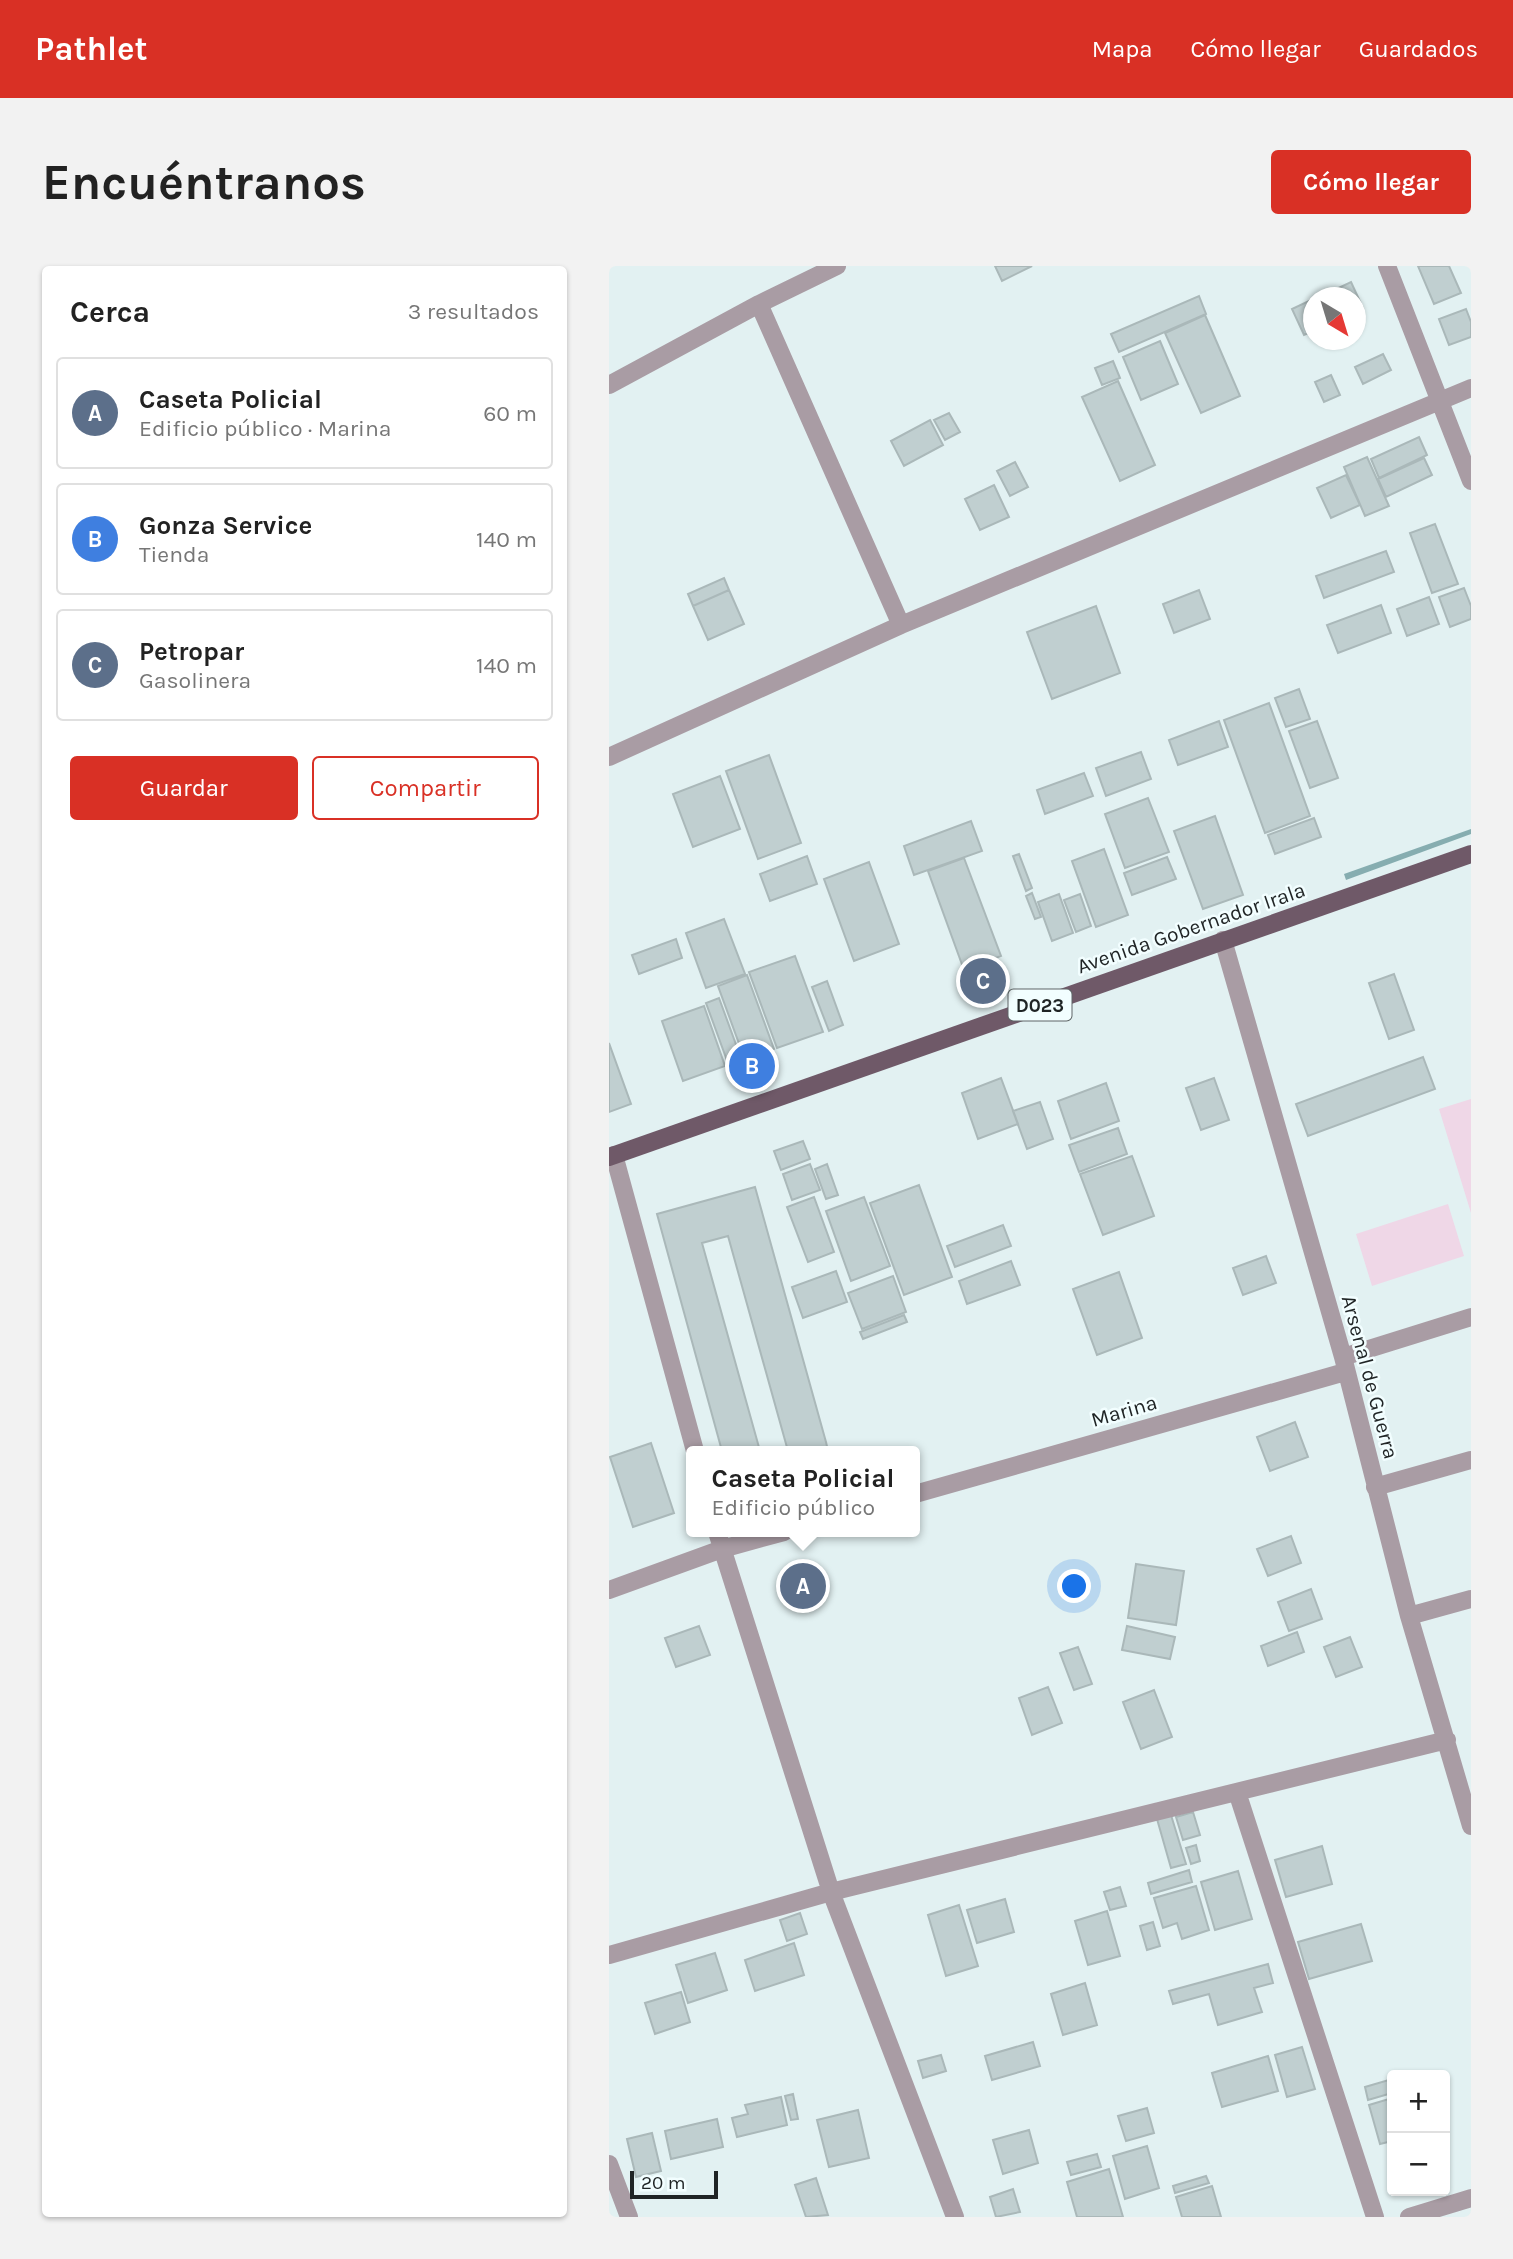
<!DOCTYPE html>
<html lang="es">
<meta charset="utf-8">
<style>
:root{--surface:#fff;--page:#f2f2f2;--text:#222;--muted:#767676;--line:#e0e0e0;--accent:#d93025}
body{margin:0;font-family:Karla,sans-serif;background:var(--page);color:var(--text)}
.controls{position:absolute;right:21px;bottom:21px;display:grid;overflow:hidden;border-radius:7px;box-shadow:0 2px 5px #0004}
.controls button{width:63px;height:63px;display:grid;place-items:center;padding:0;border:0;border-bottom:2px solid var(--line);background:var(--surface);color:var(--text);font:35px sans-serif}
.compass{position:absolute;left:694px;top:21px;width:63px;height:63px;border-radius:50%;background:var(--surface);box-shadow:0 2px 5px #0004;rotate:142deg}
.scale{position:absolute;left:21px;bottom:18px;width:88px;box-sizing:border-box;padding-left:7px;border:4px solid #1f2425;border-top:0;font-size:19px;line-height:24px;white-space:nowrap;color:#1f2425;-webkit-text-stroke:5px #f2feff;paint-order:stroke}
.you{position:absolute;left:466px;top:1321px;width:24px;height:24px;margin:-18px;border:5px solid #fff;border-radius:50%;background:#1a73e8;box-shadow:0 0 0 10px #1a73e833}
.badge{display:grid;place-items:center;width:46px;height:46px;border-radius:50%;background:var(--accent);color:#fff;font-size:23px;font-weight:700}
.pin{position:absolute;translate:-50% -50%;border:4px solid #fff;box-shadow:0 2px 7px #0006}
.popup{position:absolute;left:77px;top:1180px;width:234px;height:91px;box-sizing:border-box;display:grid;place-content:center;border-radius:7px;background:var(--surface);filter:drop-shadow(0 2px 5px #0005);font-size:23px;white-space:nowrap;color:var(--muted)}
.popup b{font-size:26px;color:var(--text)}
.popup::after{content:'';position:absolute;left:50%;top:100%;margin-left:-14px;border:14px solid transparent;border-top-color:var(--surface)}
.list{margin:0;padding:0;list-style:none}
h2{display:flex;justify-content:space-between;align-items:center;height:91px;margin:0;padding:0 28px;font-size:30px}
h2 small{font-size:23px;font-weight:400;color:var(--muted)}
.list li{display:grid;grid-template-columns:46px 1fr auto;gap:21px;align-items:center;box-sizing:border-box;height:112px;margin:0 14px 14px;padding:0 14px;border:2px solid var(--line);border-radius:7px}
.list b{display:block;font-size:26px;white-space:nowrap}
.list p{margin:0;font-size:23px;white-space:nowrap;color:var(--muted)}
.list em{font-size:23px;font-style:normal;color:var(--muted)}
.actions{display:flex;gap:14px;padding:21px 28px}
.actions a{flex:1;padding:16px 0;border:2px solid var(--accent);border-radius:7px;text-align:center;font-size:24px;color:var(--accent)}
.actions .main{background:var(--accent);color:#fff}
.map{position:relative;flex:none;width:862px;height:1951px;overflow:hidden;border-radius:7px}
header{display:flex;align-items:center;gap:42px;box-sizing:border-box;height:98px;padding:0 35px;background:var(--accent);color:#fff}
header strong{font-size:33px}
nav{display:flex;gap:38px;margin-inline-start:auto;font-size:24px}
.intro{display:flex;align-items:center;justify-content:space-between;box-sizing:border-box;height:168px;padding:0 42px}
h1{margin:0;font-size:49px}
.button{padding:18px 32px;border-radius:7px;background:var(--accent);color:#fff;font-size:24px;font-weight:700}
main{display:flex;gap:42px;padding:0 42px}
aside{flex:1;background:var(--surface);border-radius:7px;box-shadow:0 2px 5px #0004}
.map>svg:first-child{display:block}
.green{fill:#efd7e7}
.water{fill:#86adb0}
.building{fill:#c0cfd0;stroke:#aab8b9;stroke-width:2}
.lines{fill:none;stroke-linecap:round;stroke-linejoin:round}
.minor{stroke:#a99ca4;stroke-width:18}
.major{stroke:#6f5968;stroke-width:18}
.labels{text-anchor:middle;stroke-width:5;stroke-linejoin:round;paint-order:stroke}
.shield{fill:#f2feff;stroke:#5e6566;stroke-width:2}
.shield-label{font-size:19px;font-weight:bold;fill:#1f2425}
.street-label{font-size:21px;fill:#1f2425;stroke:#f2feff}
</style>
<header>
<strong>Pathlet</strong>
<nav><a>Mapa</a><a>Cómo llegar</a><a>Guardados</a></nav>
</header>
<div class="intro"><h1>Encuéntranos</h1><a class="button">Cómo llegar</a></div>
<main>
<aside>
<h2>Cerca<small>3 resultados</small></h2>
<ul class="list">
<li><span class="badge" style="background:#5c6f8a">A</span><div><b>Caseta Policial</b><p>Edificio público · Marina</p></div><em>60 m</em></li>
<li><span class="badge" style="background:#3f7fe0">B</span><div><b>Gonza Service</b><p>Tienda</p></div><em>140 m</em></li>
<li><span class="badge" style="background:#5c6f8a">C</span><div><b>Petropar</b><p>Gasolinera</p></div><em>140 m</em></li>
</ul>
<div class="actions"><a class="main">Guardar</a><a>Compartir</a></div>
</aside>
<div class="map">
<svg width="862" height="1951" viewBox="0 0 862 1951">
<rect width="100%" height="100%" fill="#e2f1f2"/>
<!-- green -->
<path class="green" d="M 862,833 L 862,947 L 830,843 Z
M 839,938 L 855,990 L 763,1020 L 747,968 Z"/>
<!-- water -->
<path class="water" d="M 862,563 L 862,568 L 737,614 L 735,608 Z"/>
<!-- building -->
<path class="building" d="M 386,0 L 423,0 L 393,15 Z
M 809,0 L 840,0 L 852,27 L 825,38 Z
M 742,16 L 754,42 L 746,45 L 746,32 L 708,32 Z
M 590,30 L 597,48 L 510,86 L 502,68 Z
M 704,33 L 704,65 L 695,69 L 683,43 Z
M 857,43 L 862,56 L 862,71 L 840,79 L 830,53 Z
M 596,49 L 631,130 L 592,147 L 556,67 Z
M 551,75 L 569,118 L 532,134 L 514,91 Z
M 774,88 L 782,104 L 754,118 L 746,101 Z
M 504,95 L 511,112 L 493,119 L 486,102 Z
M 722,109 L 731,129 L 715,136 L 706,116 Z
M 509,115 L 546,199 L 511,215 L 473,131 Z
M 340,147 L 351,166 L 336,174 L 325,154 Z
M 321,154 L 334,179 L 295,200 L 282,175 Z
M 810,171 L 818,189 L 770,212 L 762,193 Z
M 758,191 L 780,240 L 756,250 L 735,201 Z
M 815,192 L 823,209 L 777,231 L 769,213 Z
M 406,196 L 419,221 L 401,230 L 388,205 Z
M 737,209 L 751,239 L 722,252 L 708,222 Z
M 385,219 L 400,251 L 371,264 L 356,233 Z
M 826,258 L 849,318 L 823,327 L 801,267 Z
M 777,285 L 785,306 L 715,332 L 707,310 Z
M 115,312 L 120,324 L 84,340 L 79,328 Z
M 855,322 L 862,340 L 862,353 L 841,361 L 830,331 Z
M 120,324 L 135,358 L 99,374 L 84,340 Z
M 590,324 L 601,353 L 565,367 L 554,338 Z
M 820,331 L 830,358 L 798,370 L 788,343 Z
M 772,339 L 782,367 L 729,387 L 718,359 Z
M 487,340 L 511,407 L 443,433 L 418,366 Z
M 690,423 L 701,453 L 677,461 L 666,432 Z
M 660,437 L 701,550 L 656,567 L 615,454 Z
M 610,455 L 619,481 L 569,499 L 560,474 Z
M 708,455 L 729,512 L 701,522 L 680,465 Z
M 532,486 L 542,513 L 497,530 L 487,502 Z
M 160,489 L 192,577 L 149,593 L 117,505 Z
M 475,507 L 484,530 L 436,548 L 428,524 Z
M 111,510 L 131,563 L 84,581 L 64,528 Z
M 539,532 L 560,586 L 516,602 L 496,548 Z
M 606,550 L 634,629 L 594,643 L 565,565 Z
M 705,552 L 712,571 L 666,588 L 659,569 Z
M 362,555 L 373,585 L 305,609 L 295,580 Z
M 495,583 L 519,649 L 487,661 L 463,595 Z
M 410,588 L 423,622 L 417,625 L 404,590 Z
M 198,590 L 208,618 L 161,635 L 151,608 Z
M 558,591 L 567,613 L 523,629 L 515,607 Z
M 355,592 L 392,690 L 355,704 L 319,605 Z
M 260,596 L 290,678 L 245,695 L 215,613 Z
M 423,627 L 432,651 L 426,653 L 417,630 Z
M 450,628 L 464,667 L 443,675 L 429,636 Z
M 471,628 L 482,660 L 467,666 L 455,634 Z
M 115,653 L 136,708 L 97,722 L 77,667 Z
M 67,673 L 73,692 L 30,708 L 23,689 Z
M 186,690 L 214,766 L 168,782 L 140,706 Z
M 785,708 L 805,764 L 780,773 L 760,717 Z
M 138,709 L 165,783 L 136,794 L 109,720 Z
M 218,715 L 234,759 L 220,765 L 203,721 Z
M 110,732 L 133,795 L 120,800 L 97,737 Z
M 95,740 L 116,800 L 74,815 L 53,755 Z
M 0,777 L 22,838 L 0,846 Z
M 814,791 L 826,823 L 699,870 L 687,838 Z
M 392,812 L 409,858 L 369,873 L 353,827 Z
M 605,812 L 620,854 L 592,864 L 577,822 Z
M 497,817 L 510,855 L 462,873 L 449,835 Z
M 431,836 L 444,873 L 418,883 L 404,845 Z
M 509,862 L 518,888 L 470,906 L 460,879 Z
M 194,875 L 201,893 L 172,904 L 165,885 Z
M 523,890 L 545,950 L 494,969 L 471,908 Z
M 201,898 L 211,924 L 183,934 L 174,908 Z
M 218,898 L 229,929 L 217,933 L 206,903 Z
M 310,919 L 343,1011 L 295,1029 L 261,937 Z
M 146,921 L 217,1176 L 219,1185 L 179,1185 L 119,970 L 93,977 L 151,1185 L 113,1185 L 48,948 Z
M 205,931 L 225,986 L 199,996 L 178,941 Z
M 255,931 L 281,1000 L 242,1015 L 217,945 Z
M 394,959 L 402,980 L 346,1001 L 338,980 Z
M 657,990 L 667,1017 L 634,1029 L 624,1002 Z
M 402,995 L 411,1019 L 358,1038 L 350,1015 Z
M 227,1005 L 238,1036 L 194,1052 L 183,1021 Z
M 510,1006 L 533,1072 L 488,1089 L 464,1023 Z
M 284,1010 L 297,1046 L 253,1063 L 239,1027 Z
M 295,1049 L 298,1056 L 254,1073 L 251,1066 Z
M 686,1156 L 699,1191 L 661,1205 L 648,1171 Z
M 42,1177 L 65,1247 L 24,1261 L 1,1191 Z
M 682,1270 L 692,1297 L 659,1310 L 648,1283 Z
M 527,1298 L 575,1305 L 567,1359 L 519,1352 Z
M 702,1323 L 713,1353 L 680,1365 L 669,1336 Z
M 90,1360 L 101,1389 L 67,1401 L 56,1372 Z
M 518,1360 L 566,1371 L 561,1393 L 513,1384 Z
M 688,1366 L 695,1386 L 659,1400 L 652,1380 Z
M 741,1371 L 753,1401 L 727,1411 L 715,1381 Z
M 469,1381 L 483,1418 L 465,1424 L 451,1387 Z
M 439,1421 L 453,1457 L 423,1469 L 410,1432 Z
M 545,1424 L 563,1471 L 532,1483 L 514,1436 Z
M 584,1546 L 591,1569 L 574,1574 L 567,1551 Z
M 562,1549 L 577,1598 L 562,1602 L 548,1553 Z
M 587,1579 L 591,1595 L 582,1598 L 577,1582 Z
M 713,1580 L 723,1618 L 677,1631 L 666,1594 Z
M 580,1604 L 583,1616 L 542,1628 L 539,1617 Z
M 629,1605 L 643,1653 L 606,1664 L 592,1616 Z
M 587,1620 L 600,1664 L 573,1673 L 568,1657 L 554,1662 L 545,1632 Z
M 511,1621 L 517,1640 L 501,1644 L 495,1626 Z
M 396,1633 L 405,1666 L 368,1677 L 358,1644 Z
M 350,1639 L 369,1700 L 337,1710 L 319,1649 Z
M 498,1645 L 511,1690 L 479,1699 L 466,1655 Z
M 191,1647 L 198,1668 L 178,1675 L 171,1654 Z
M 544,1656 L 551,1680 L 538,1684 L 531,1660 Z
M 752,1658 L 763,1695 L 700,1713 L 689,1676 Z
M 185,1677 L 195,1709 L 146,1725 L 136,1694 Z
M 106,1687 L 118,1724 L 79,1737 L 67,1699 Z
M 659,1698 L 664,1717 L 645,1722 L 653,1746 L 609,1759 L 600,1728 L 564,1738 L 560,1725 Z
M 476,1717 L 488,1759 L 454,1769 L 442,1728 Z
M 72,1726 L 81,1756 L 46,1768 L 36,1737 Z
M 424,1776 L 431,1800 L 383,1814 L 376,1790 Z
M 693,1781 L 706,1823 L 678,1831 L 666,1789 Z
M 332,1789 L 337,1805 L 314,1812 L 309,1795 Z
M 659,1790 L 669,1825 L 613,1841 L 603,1807 Z
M 783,1813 L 783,1827 L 759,1834 L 756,1821 Z
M 184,1828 L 189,1853 L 182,1854 L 176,1830 Z
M 172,1831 L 178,1859 L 128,1871 L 123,1852 L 139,1848 L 136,1839 Z
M 783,1832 L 783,1875 L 771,1878 L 760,1839 Z
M 538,1842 L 545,1867 L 517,1875 L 509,1850 Z
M 249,1844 L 260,1892 L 220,1901 L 208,1854 Z
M 108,1853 L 114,1881 L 62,1893 L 56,1865 Z
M 420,1864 L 429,1897 L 394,1908 L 384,1874 Z
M 43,1867 L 52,1905 L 27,1911 L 18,1873 Z
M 538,1880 L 550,1922 L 516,1933 L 504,1890 Z
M 488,1888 L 492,1901 L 462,1909 L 458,1896 Z
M 500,1903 L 514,1951 L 468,1951 L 458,1916 Z
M 597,1910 L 600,1917 L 566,1927 L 564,1920 Z
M 207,1912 L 219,1949 L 197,1951 L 186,1919 Z
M 603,1920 L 612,1951 L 573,1951 L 567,1931 Z
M 404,1923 L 411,1946 L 387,1951 L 381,1931 Z"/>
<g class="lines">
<!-- minor -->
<path class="minor" d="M 778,0 L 862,215
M 150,38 L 292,359
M 0,119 L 150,38 L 228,0
M 0,491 L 292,359 L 862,122
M 614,674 L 734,1091 L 800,1350 L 862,1560
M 5,889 L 86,1185
M 734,1091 L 862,1051
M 766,1221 L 862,1194
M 306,1228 L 736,1106
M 108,1266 L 222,1626 L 346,1951
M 0,1324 L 113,1283 L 175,1266
M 800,1350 L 862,1333
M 628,1526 L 766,1951
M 0,1689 L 222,1626 L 838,1474
M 0,1898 L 20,1951
M 800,1951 L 862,1932"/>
<!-- major -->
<path class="major" d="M 0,891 L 862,588"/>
</g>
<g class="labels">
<!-- shield labels -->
<rect class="shield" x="399.5" y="723.5" width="63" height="31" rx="5"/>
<g class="shield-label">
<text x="431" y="746">D023</text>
</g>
<!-- street labels -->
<g class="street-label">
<text transform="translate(582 662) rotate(-19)" y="7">Avenida Gobernador Irala</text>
<text transform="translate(761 1111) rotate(75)" y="7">Arsenal de Guerra</text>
<text transform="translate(515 1145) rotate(-16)" y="7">Marina</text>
</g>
</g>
</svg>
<div class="controls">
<button>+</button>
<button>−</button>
</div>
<svg class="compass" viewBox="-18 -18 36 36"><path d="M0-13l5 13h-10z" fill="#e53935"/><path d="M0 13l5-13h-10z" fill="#767676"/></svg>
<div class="scale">20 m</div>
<div class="you"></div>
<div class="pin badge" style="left:194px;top:1320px;background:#5c6f8a">A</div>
<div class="popup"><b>Caseta Policial</b>Edificio público</div>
<div class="pin badge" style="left:143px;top:800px;background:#3f7fe0">B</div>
<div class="pin badge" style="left:374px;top:715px;background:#5c6f8a">C</div>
</div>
</main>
